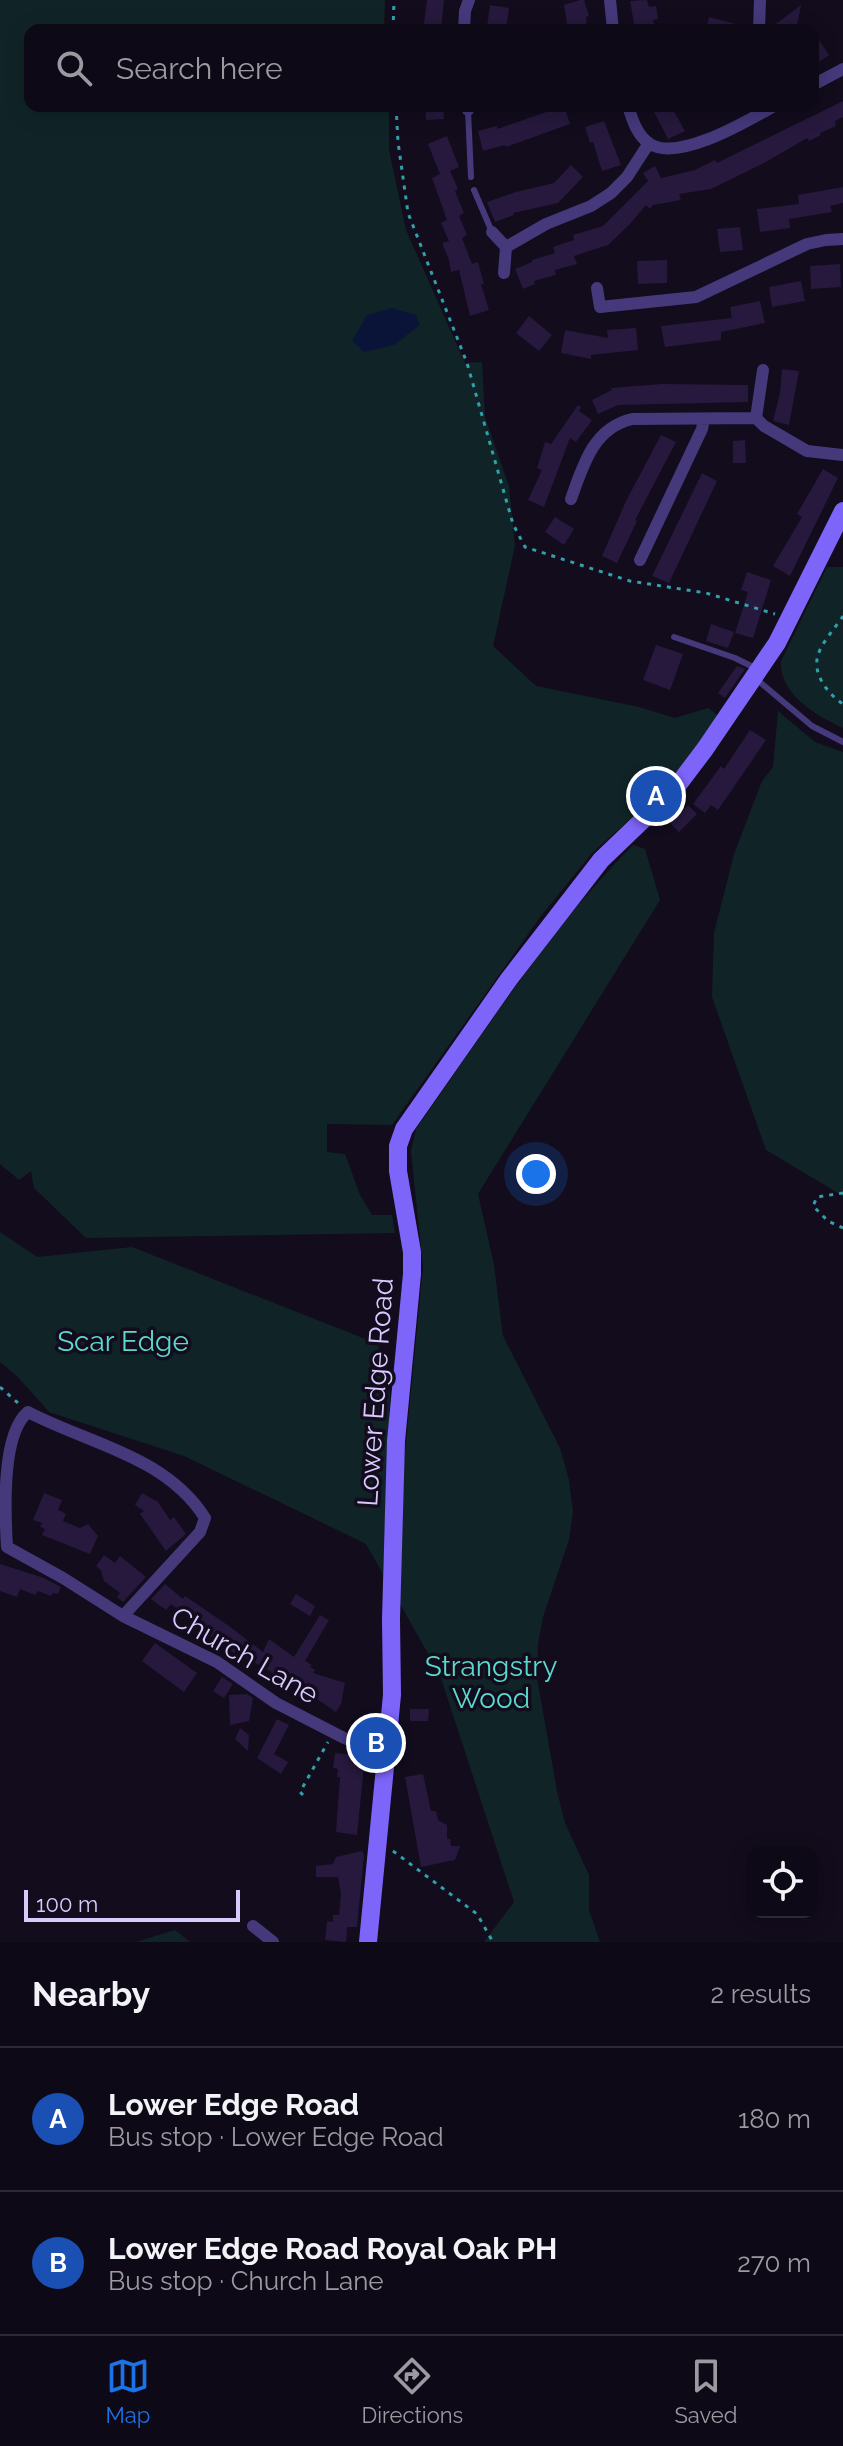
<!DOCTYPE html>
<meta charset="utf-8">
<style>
:root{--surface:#0e0916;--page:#1c1723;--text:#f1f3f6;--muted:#9b9aa1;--line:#2e2a35;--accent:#1a73e8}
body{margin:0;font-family:Raleway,sans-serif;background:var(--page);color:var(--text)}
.controls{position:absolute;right:24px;bottom:24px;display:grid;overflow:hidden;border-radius:16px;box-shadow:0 4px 20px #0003}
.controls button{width:72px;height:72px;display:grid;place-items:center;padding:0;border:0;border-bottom:2px solid var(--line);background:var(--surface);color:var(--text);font:40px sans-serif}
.scale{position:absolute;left:24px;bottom:20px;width:216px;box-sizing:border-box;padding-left:8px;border:4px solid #d7cafd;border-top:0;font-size:22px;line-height:28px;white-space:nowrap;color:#d7cafd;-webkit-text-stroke:6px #120c1d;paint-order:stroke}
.you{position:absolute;left:536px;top:1174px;width:28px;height:28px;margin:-20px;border:6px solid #fff;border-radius:50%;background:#1a73e8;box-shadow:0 0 0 12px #1a73e833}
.badge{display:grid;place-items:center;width:52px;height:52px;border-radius:50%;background:var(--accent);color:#fff;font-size:26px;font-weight:700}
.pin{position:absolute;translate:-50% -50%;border:4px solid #fff;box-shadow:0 2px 8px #0006}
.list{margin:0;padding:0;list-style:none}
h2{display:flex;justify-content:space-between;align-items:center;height:104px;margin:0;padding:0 32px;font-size:34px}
h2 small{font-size:26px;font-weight:400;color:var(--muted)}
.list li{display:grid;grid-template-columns:52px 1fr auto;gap:24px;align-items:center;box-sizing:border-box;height:144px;padding:0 32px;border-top:2px solid var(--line)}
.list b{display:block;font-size:30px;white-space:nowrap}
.list p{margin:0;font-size:26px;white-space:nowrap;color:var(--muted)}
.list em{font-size:26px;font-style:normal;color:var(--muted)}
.icon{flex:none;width:44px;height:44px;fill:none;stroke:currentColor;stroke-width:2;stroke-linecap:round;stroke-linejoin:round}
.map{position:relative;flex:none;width:843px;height:1942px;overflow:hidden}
.search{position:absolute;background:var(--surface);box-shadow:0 4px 20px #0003;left:24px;right:24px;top:24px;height:88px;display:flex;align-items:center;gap:20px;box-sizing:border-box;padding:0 28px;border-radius:16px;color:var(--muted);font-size:30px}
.sheet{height:392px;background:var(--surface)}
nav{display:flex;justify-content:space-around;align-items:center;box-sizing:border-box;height:112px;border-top:2px solid var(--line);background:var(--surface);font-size:22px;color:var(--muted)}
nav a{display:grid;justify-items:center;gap:4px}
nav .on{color:var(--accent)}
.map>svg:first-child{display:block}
.green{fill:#102427}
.water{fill:#0a1438}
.building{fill:#26193d}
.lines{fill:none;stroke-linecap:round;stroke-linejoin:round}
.path{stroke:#31a0ab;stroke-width:3;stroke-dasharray:4 6;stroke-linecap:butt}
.lane{stroke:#45397b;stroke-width:6}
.street{stroke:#45397b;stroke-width:12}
.secondary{stroke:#7e65fa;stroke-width:18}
.labels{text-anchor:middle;stroke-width:7;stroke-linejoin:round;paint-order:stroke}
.park-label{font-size:28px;fill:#5adacc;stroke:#120c1d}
.street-label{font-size:28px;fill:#d7cafd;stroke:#120c1d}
</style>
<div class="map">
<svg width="843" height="1942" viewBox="0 0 843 1942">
<rect width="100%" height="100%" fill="#120c1d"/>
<!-- green -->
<path class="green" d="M 0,0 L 385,0 L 384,30 L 30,30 L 30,106 L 389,106 L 389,150 L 406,230 L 465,363 L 482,362 L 485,417 L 509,486 L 515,546 L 493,646 L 536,686 L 639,707 L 675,718 L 708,708 L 719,716 L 665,788 L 593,852 L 541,916 L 392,1125 L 327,1124 L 327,1152 L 345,1154 L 360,1195 L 372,1215 L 392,1215 L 395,1233 L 86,1238 L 34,1188 L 31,1171 L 19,1180 L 0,1164 Z
M 827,567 L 843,567 L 843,728 C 816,716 779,694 781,661 Z
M 778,711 L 815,742 L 843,752 L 843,1196 L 766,1150 L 712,997 L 714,933 L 734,854 L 762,781 L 773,767 Z
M 633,845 L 645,849 L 660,900 L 478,1194 L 494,1265 L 503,1336 L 560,1448 L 569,1480 L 573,1512 L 569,1540 L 543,1617 L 538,1644 L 537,1678 L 557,1791 L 565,1823 L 589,1875 L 589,1910 L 600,1942 L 484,1942 L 514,1902 L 440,1675 L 399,1602 L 404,1462 L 423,1267 L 411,1151 L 416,1129 C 484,1033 549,929 633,845 Z
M 0,1232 L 37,1257 L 132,1247 L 378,1344 L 390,1394 L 383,1574 L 366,1544 L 292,1508 L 184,1456 L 49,1412 L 17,1376 L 0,1362 Z
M 175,1930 L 190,1942 L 136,1942 Z"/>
<!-- water -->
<path class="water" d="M 392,308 L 416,315 L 420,325 L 394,345 L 364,352 L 352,341 L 367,315 Z"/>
<!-- building -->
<path class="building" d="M 427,0 L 444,0 L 441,30 L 423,30 Z
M 580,0 L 584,0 L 589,16 L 586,17 L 587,30 L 568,30 L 564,5 Z
M 647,0 L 649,7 L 656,6 L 658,19 L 653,20 L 655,30 L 635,30 L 630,1 Z
M 490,5 L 509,8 L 506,30 L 487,27 Z
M 801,5 L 796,30 L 768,30 Z
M 709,17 L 743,26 L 742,30 L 706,30 Z
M 813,31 L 829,55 L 813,66 Z
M 843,101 L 843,117 L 835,121 L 836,126 L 820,133 L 821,135 L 809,141 L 807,138 L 764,163 L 711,189 L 679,194 L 681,200 L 653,205 L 650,209 L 646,205 L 630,224 L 608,245 L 574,256 L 577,264 L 555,270 L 556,275 L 534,281 L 535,284 L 523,289 L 515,269 L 532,262 L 532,260 L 555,253 L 553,247 L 574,240 L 573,235 L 603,226 L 648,181 L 643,173 L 655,166 L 661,178 L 695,170 L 715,160 L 717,163 Z
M 426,106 L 443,106 L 444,119 L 426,120 Z
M 564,106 L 570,124 L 506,147 L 505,145 L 483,151 L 478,131 L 497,126 L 497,129 Z
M 651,106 L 671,106 L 685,131 L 668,139 Z
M 604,121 L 621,165 L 602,171 L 593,142 L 590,143 L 585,127 Z
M 447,136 L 459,167 L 450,171 L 458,189 L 455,191 L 464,213 L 459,216 L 467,235 L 462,238 L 472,264 L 478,262 L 484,284 L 481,284 L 489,310 L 470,316 L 459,270 L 451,272 L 449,260 L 442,243 L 449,241 L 441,223 L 447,220 L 432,178 L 440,174 L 428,144 Z
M 571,165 L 583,177 L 558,203 L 513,213 L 514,215 L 495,222 L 487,202 L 516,192 L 554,183 Z
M 843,187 L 843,203 L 830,206 L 832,212 L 789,219 L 790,228 L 760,232 L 757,209 L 799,204 L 798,195 Z
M 740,227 L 743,250 L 720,252 L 717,229 Z
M 667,260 L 667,283 L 638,284 L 637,261 Z
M 840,264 L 841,287 L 811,289 L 810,266 Z
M 801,281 L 805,301 L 772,307 L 769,287 Z
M 760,301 L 765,323 L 721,332 L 721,340 L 665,347 L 661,326 L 732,318 L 730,307 Z
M 529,316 L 552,335 L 539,351 L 516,333 Z
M 636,328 L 638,350 L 591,355 L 591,359 L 561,353 L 565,330 L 608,338 L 607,330 Z
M 782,369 L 799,371 L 789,425 L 773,421 L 780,393 Z
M 662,384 L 748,385 L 748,402 L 618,405 L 598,414 L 592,400 L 612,390 L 611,388 Z
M 578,405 L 581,407 L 579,411 L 592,420 L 576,442 L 570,438 L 544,507 L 528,500 L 542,470 L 537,468 L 545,442 L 551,444 Z
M 661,435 L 676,442 L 635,520 L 637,521 L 617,563 L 602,556 L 626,501 Z
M 745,440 L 746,463 L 733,463 L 733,441 Z
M 823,469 L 838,478 L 790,576 L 773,566 L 802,517 L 797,514 Z
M 702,473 L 717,481 L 669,583 L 652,576 Z
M 555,517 L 574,529 L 564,545 L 545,532 Z
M 747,572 L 771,580 L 753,638 L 735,633 L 748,592 L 741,590 Z
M 711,624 L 734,632 L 728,648 L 706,641 Z
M 656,645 L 683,654 L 670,690 L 643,680 Z
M 737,666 L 745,669 L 725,698 L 718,693 Z
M 750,730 L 766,740 L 718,810 L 711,805 L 705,813 L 693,804 L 721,766 L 724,769 Z
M 688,805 L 697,814 L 679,832 L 670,823 Z
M 44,1493 L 62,1500 L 58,1510 L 66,1514 L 63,1521 L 80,1528 L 88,1524 L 98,1536 L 90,1554 L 42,1535 L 45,1529 L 40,1527 L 42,1523 L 33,1520 Z
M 142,1493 L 158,1502 L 170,1520 L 174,1517 L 186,1534 L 166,1551 L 140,1514 L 144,1511 L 135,1505 Z
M 104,1555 L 115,1563 L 120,1556 L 146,1577 L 123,1602 L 117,1597 L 120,1593 L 104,1581 L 101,1570 L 96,1566 Z
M 0,1564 L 44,1578 L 61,1587 L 58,1594 L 53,1593 L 51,1596 L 38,1591 L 35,1595 L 20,1589 L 17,1597 L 0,1591 Z
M 165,1584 L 183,1599 L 185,1596 L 229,1626 L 263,1652 L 269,1639 L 294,1657 L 320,1615 L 329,1620 L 305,1661 L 312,1665 L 310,1667 L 315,1670 L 313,1673 L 345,1683 L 341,1704 L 336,1712 L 303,1690 L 239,1654 L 238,1656 L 197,1627 L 197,1623 L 171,1604 L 166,1610 L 151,1599 Z
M 296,1594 L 315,1606 L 310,1616 L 290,1604 Z
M 155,1643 L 197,1673 L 184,1692 L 142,1661 Z
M 222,1677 L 233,1684 L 224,1698 L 213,1691 Z
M 229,1695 L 247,1694 L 253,1698 L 249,1721 L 230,1725 Z
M 410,1709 L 429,1709 L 428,1721 L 410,1721 Z
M 277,1719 L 289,1725 L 274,1754 L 288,1762 L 281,1774 L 257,1758 Z
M 240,1728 L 249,1735 L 248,1751 L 235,1739 Z
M 335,1753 L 365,1756 L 357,1835 L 336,1832 L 340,1777 L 337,1777 L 338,1769 L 333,1768 Z
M 423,1774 L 431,1811 L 436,1811 L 438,1820 L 447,1825 L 447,1839 L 450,1839 L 451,1846 L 460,1846 L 455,1860 L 421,1867 L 405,1777 Z
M 362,1851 L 364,1855 L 357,1927 L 347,1927 L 346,1942 L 325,1940 L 327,1921 L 333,1922 L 333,1915 L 339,1915 L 341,1893 L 338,1877 L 316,1877 L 316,1866 L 333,1864 L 336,1857 Z"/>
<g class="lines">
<!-- path -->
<path class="path" d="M 393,30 L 394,0
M 396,106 L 398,142 L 408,213 L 467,363 L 513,524 L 525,547 L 630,581 L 706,593 L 775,614
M 843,616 C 836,627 822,642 818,655 C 812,674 828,694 843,704
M 843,1193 L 817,1197 L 813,1206 L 828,1221 L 843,1228
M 0,1387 L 18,1403
M 303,1795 L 300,1792 L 328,1742
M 393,1851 L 477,1914 L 493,1942"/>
<!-- lane -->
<path class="lane" d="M 468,110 L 471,177
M 474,190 L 492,232
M 674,637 L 735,658 L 757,669
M 755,678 L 812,726 L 843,742"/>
<!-- street -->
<path class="street" d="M 610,0 L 613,30
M 464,30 L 465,11 L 469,0
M 759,30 L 760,0
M 813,85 L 843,69
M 628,106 C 632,119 637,136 650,144 C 679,162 747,121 774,106
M 468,110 L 470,106
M 492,232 L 506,247 L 504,273
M 506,247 L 546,224 L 591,206 L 611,193 L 627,177 L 649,143
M 597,288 L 600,307 L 696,297 L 807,244 L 826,240 L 843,239
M 756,418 L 763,370
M 571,499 C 583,466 593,428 632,419 L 756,418 L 764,426 L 807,451 L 843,455
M 640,560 L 702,429 L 704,419
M 123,1616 L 200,1532 L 205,1518 C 166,1456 89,1444 28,1412 C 1,1434 5,1514 7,1547 L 63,1578 L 123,1616 L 217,1662 L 276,1703 L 344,1738 L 386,1754
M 253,1926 L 273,1942"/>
<!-- secondary -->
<path class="secondary" d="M 368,1942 L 392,1695 L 391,1619 L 396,1441 L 412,1274 L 412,1252 L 398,1171 L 398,1146 L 404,1129 L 509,979 L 601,860 L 674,790 L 705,749 L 777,643 L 843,511"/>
</g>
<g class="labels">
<!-- park labels -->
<g class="park-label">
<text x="123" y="1351">Scar Edge</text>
<text x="491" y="1676">Strangstry<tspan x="491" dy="32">Wood</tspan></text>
</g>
<!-- street labels -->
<g class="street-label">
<text transform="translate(375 1392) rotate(-86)" y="10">Lower Edge Road</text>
<text transform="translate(245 1655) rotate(30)" y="10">Church Lane</text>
</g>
</g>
</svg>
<div class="controls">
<button><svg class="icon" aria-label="locate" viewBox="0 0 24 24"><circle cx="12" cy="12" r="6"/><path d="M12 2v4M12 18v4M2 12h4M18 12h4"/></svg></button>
</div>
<div class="scale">100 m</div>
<div class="you"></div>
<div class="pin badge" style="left:656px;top:796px;background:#1a4fb4">A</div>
<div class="pin badge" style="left:376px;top:1743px;background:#1a4fb4">B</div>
<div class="search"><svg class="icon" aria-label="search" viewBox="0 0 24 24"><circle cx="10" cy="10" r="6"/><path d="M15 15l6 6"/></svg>Search here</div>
</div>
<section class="sheet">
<h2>Nearby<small>2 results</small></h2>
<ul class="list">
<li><span class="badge" style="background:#1a4fb4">A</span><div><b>Lower Edge Road</b><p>Bus stop · Lower Edge Road</p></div><em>180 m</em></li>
<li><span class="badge" style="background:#1a4fb4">B</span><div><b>Lower Edge Road Royal Oak PH</b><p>Bus stop · Church Lane</p></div><em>270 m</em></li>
</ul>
</section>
<nav>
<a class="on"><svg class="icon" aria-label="map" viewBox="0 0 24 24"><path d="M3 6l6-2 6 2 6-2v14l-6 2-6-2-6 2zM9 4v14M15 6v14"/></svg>Map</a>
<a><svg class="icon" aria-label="directions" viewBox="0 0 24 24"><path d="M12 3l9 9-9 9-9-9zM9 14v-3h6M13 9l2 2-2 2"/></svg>Directions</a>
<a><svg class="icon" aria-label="saved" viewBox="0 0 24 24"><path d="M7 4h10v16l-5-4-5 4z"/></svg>Saved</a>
</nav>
